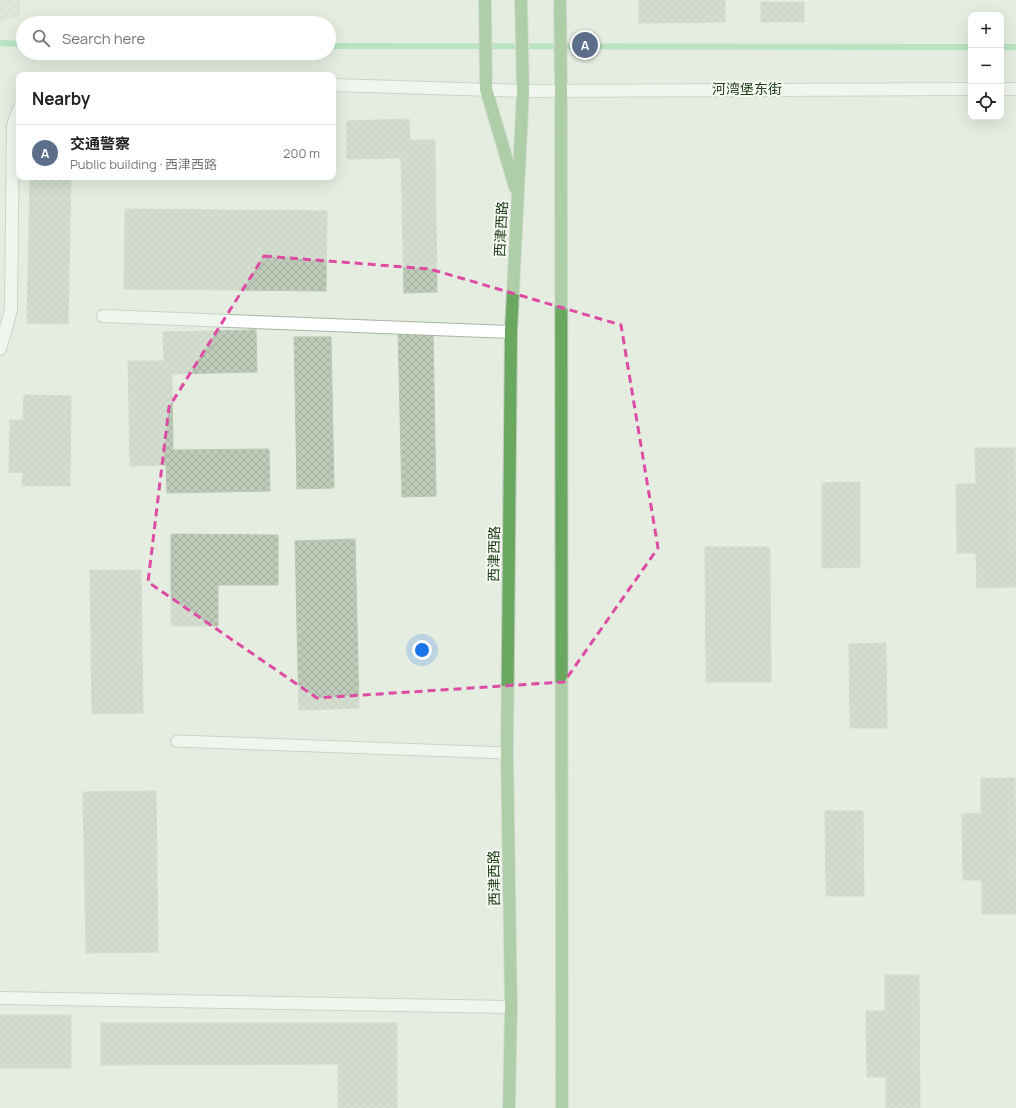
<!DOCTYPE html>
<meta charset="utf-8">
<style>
:root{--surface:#fff;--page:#f2f2f2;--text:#222;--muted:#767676;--line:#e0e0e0;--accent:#853568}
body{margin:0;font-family:Manrope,"Noto Sans SC",sans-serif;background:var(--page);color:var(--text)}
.controls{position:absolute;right:12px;top:12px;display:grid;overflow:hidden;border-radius:8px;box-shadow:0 4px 16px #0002}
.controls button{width:36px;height:36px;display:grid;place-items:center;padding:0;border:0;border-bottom:1px solid var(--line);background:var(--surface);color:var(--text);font:20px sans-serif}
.you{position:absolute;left:422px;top:650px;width:14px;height:14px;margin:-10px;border:3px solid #fff;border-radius:50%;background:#1a73e8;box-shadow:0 0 0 6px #1a73e833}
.badge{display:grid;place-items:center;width:26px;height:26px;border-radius:50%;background:var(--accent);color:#fff;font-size:13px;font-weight:700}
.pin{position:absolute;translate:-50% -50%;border:2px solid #fff;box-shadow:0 1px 4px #0006}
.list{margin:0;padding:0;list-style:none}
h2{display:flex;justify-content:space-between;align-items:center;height:52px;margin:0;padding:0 16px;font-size:17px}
h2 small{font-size:13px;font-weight:400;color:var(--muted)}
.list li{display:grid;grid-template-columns:26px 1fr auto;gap:12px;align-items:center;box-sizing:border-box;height:56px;padding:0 16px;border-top:1px solid var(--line)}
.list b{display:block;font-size:15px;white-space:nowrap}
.list p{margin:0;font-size:13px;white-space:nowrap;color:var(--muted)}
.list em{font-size:13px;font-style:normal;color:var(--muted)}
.icon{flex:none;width:22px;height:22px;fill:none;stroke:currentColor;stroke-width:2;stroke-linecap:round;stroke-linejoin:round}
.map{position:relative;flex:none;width:1016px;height:1108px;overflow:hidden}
.search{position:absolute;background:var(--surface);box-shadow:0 4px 16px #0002;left:16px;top:16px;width:320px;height:44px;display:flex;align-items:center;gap:10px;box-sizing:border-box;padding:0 14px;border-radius:22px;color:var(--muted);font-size:15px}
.panel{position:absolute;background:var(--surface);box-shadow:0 4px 16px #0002;left:16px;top:72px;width:320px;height:108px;border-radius:8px}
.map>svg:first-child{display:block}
.industrial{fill:url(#industrial-furrows)}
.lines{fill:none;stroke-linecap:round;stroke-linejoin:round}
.stream{stroke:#82d99a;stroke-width:6}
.building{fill:url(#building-cross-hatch);stroke:#b9c8b3}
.lane-casing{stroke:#a7b6a3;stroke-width:13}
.street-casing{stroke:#a7b6a3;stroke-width:14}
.secondary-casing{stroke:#a8bea1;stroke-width:14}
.primary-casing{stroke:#c2cac0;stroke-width:14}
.lane{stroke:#fff;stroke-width:11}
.street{stroke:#fff;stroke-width:12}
.secondary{stroke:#fff;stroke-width:12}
.primary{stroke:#6aa860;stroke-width:12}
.marked{fill:none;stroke:#de4ba5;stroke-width:3;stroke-dasharray:8 5;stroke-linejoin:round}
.labels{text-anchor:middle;stroke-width:4;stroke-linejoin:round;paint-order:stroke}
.street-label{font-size:14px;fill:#24401f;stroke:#f5f9f2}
</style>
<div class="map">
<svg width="1016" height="1108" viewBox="0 0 1016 1108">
<defs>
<pattern id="industrial-furrows" width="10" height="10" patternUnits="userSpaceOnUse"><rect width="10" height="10" fill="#d4ddcf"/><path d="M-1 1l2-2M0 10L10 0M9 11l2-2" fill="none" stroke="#b6bfb1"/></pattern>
<pattern id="building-cross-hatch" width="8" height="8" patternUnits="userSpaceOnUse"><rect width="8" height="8" fill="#bfccb9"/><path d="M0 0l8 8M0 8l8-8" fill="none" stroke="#a4b09f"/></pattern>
</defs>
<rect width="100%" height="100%" fill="#e5ede1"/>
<!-- industrial -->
<path class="industrial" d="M 0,0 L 20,0 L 20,16 L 0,22 Z"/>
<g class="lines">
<!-- stream -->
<path class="stream" d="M 0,43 L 23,44
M 329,46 L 971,47
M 1001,47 L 1016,47"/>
</g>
<!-- building -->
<path class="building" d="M 639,0 L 725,0 L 725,22 L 639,23 Z
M 761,2 L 804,2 L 804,22 L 761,22 Z
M 409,119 L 410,140 L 435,140 L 437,292 L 404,293 L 401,158 L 347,159 L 347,121 Z
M 30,177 L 71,177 L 68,324 L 27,323 Z
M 125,209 L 327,211 L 326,291 L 124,289 Z
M 256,330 L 257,372 L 172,374 L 173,450 L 269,449 L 270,491 L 167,493 L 166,465 L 130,466 L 128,361 L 164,361 L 163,332 Z
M 398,331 L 433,331 L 436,496 L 402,497 Z
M 294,337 L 331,337 L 334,488 L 297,489 Z
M 24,395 L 71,396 L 70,486 L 22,486 L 23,473 L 9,472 L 10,420 L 23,420 Z
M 975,448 L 1015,448 L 1016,587 L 977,588 L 976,553 L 957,553 L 956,484 L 976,484 Z
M 860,482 L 860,567 L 822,568 L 822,483 Z
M 171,534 L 278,535 L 278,585 L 218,585 L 218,626 L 171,626 Z
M 355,539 L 359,708 L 299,710 L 295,541 Z
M 705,547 L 770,547 L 771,682 L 706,682 Z
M 90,570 L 141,570 L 143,713 L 92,714 Z
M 886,643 L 887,728 L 850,728 L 849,644 Z
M 981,778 L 1015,778 L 1016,914 L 982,914 L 982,880 L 963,880 L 962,814 L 981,813 Z
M 156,791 L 158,952 L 86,953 L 83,792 Z
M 825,811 L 863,811 L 864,896 L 826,896 Z
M 885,975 L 919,975 L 920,1108 L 886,1108 L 886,1077 L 867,1077 L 866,1011 L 885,1011 Z
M 0,1015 L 71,1015 L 71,1068 L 0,1068 Z
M 101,1023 L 397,1023 L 397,1108 L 338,1108 L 338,1064 L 101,1065 Z"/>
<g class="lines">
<!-- lane casing -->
<g class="lane-casing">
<path id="lane" d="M 177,741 L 507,753"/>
</g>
<!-- street casing -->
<g class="street-casing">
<path id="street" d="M 333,85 L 523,91
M 103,316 L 511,332
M 0,349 L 11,310 L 13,125 L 19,109
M 0,998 L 511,1007"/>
</g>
<!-- secondary casing -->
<g class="secondary-casing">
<path id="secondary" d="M 1001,89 L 1016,89
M 523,91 L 971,89"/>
</g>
<!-- primary casing -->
<g class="primary-casing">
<path id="primary" d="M 485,0 L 486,89 L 515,187
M 560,0 L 561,89 L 562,1108
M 509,1108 L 511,1007 L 507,753 L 511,332 L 523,91 L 521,0"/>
</g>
<!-- lane -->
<use href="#lane" class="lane"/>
<!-- street -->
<use href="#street" class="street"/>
<!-- secondary -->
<use href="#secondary" class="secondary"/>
<!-- primary -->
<use href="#primary" class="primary"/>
</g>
<!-- marked area -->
<path d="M0 0H1016V1108H0ZM 264,256 L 430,269 L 621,325 L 658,548 L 564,682 L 317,698 L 148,582 L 169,407 Z" fill="#e5ede1" fill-opacity=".55" fill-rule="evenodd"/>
<path class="marked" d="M 264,256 L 430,269 L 621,325 L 658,548 L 564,682 L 317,698 L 148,582 L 169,407 Z"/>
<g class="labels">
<!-- street labels -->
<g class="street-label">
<text x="747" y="94">河湾堡东街</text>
<text transform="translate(501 229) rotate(-87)" y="5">西津西路</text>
<text transform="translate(494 554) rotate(-89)" y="5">西津西路</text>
<text transform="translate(494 878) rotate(-91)" y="5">西津西路</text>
</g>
</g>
</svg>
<div class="controls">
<button>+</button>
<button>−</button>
<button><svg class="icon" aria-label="locate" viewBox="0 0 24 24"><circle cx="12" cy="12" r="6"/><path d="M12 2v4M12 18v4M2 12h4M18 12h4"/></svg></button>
</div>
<div class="you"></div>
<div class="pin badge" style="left:585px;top:45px;background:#5c6f8a">A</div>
<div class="search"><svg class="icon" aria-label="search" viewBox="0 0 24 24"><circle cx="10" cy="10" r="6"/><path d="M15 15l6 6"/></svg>Search here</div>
<section class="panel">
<h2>Nearby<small></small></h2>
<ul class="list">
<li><span class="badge" style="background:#5c6f8a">A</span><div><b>交通警察</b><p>Public building · 西津西路</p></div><em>200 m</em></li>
</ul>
</section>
</div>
